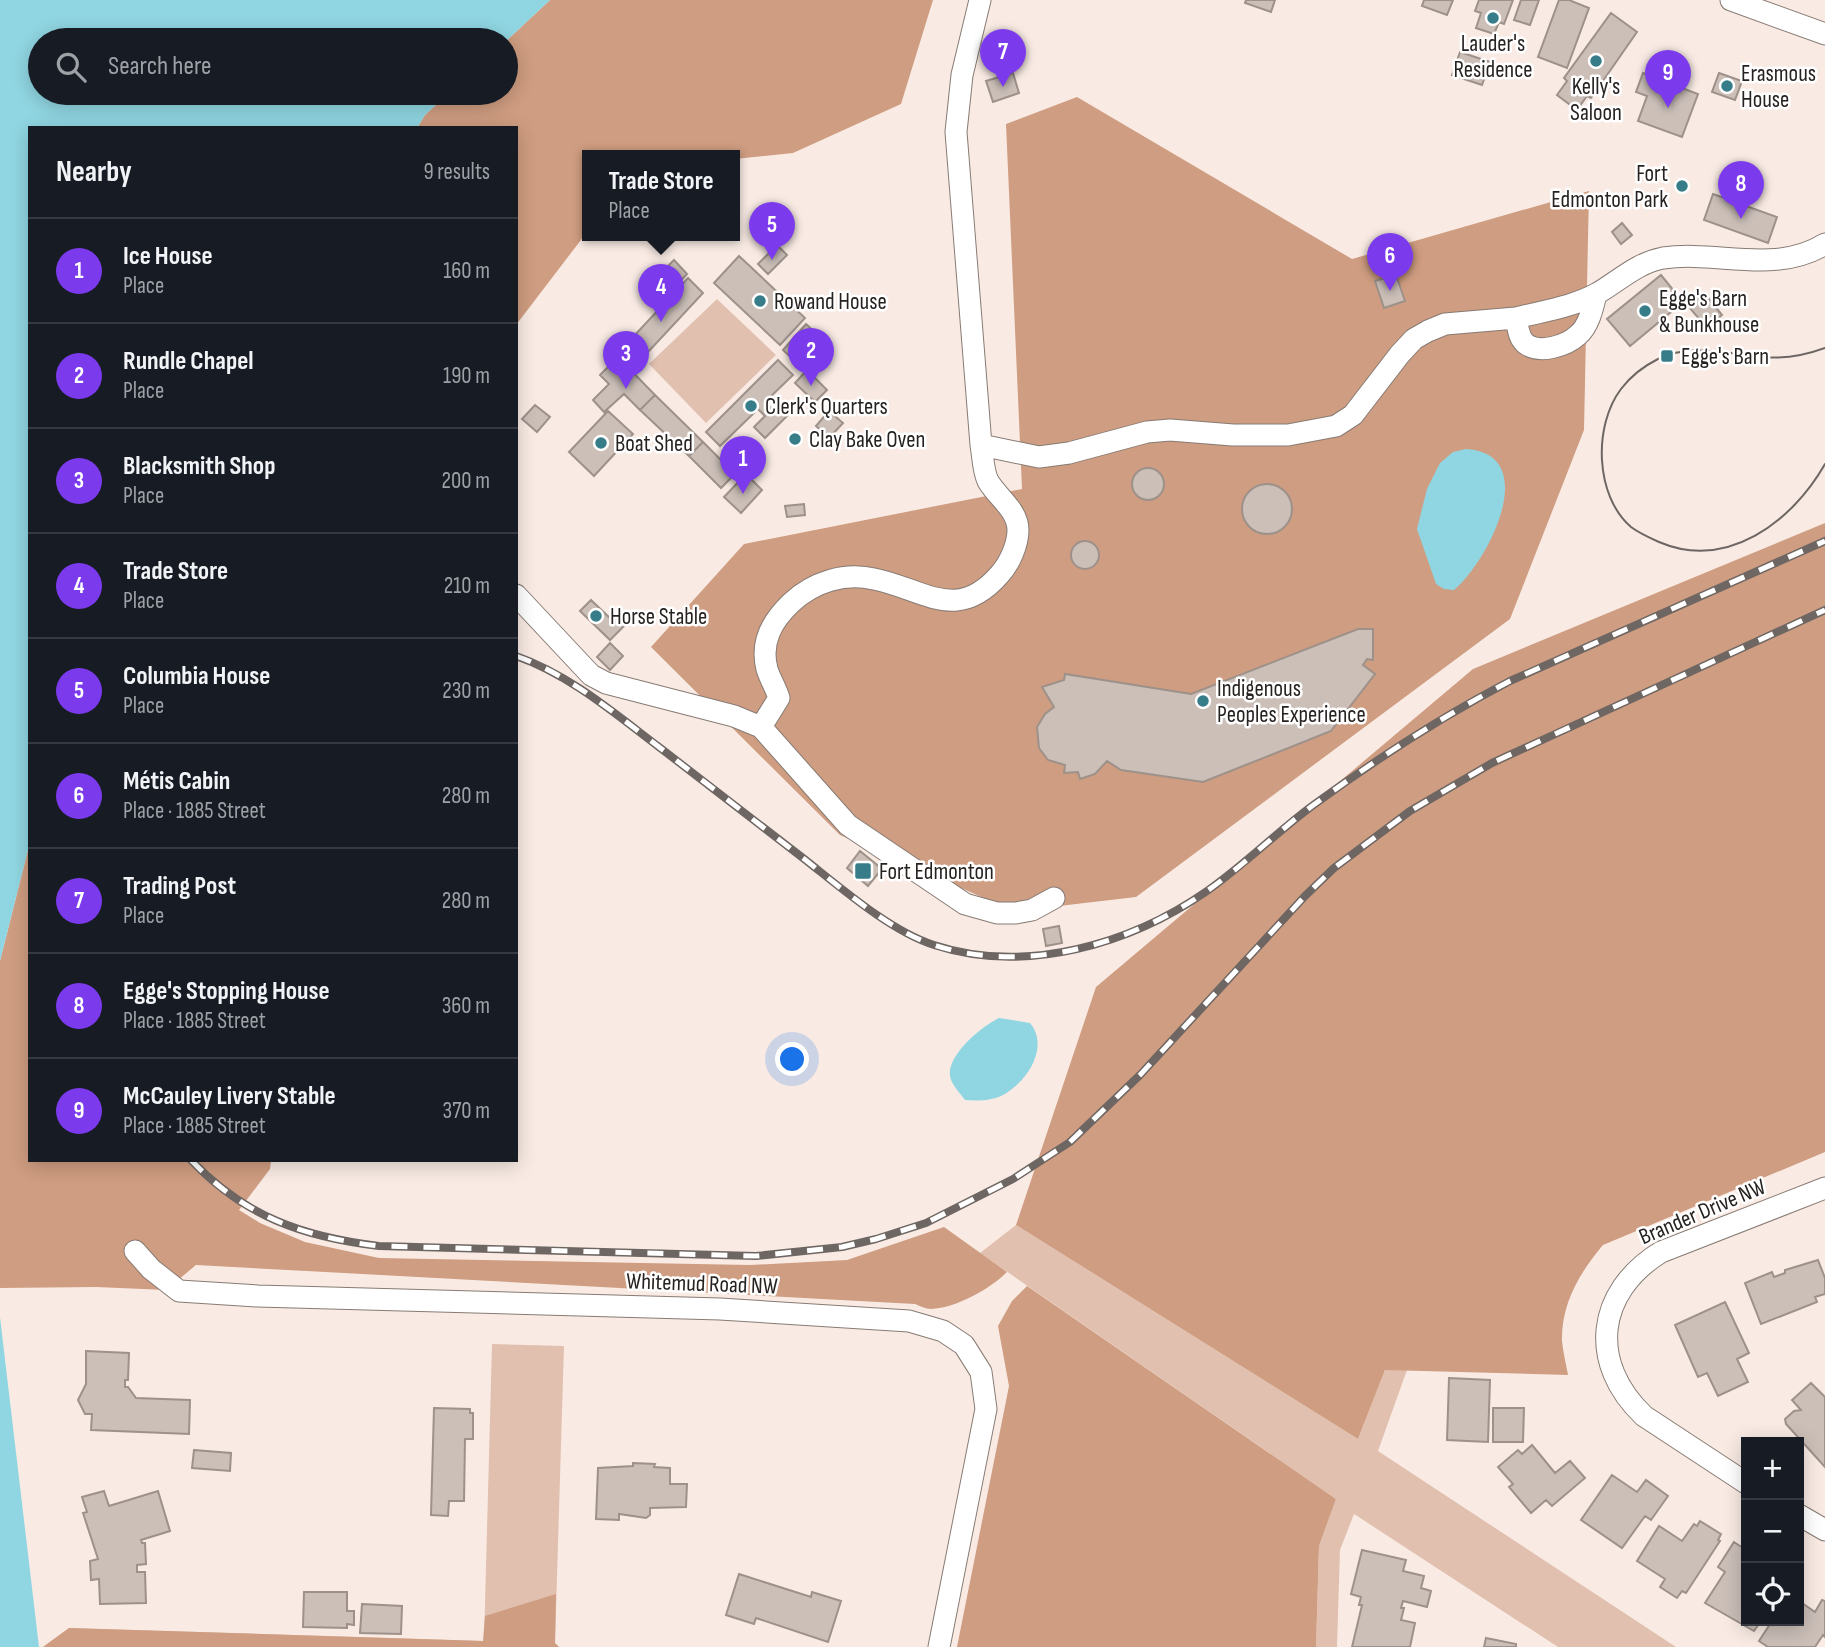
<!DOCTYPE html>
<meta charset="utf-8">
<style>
:root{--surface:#171b24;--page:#242831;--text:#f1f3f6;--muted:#9ea1a6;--line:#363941;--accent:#7c3aed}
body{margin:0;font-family:"Sofia Sans Condensed",sans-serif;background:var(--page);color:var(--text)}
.controls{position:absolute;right:21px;bottom:21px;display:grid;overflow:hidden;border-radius:0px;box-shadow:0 4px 18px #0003}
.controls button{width:63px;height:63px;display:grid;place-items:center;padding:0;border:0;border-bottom:2px solid var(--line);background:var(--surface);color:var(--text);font:35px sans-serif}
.you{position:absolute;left:793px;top:1060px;width:24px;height:24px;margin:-18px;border:5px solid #fff;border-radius:50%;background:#1a73e8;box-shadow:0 0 0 10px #1a73e833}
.badge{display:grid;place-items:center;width:46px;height:46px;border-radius:50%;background:var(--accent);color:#fff;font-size:23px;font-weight:700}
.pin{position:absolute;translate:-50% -58px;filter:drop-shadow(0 2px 4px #0008)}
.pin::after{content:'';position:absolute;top:37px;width:24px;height:21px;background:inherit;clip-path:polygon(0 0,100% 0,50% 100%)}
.popup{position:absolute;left:582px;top:150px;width:158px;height:91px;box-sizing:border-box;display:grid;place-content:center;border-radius:0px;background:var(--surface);filter:drop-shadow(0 2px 5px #0005);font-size:23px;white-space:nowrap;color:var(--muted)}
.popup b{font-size:26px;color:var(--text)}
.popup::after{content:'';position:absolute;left:50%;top:100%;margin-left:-14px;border:14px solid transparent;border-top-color:var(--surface)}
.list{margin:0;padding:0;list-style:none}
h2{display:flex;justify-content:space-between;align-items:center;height:91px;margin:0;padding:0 28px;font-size:30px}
h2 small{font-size:23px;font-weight:400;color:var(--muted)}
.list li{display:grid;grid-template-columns:46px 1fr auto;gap:21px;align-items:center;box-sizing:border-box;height:105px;padding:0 28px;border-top:2px solid var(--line)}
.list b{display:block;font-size:26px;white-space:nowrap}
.list p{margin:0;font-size:23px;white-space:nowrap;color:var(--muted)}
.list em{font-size:23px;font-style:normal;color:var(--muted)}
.icon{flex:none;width:38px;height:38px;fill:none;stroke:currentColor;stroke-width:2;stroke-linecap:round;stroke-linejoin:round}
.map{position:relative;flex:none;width:1825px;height:1647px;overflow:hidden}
.search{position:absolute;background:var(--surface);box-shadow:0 4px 18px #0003;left:28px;top:28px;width:490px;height:77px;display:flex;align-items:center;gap:18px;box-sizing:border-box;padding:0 24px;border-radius:38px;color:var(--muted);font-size:26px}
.panel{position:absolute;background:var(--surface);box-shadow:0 4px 18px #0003;left:28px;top:126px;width:490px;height:1036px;border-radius:0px}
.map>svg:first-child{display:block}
.green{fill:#e1c0af}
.forest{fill:#cf9d81}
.water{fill:#90d6e2}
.building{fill:#cbbfb8;stroke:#9d918a;stroke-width:2}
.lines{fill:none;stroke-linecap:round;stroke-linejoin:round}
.street-casing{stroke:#877b74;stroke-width:23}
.street{stroke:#fff;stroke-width:21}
.tram{stroke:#6e6663;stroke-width:2}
.rail-casing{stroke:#6e6663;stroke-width:8}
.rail{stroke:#fff;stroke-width:5;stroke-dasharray:16;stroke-linecap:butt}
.poi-dot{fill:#377d89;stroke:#fff;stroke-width:2.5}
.labels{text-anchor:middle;stroke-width:5;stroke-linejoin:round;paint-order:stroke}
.poi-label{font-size:23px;fill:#272220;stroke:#fff;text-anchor:start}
.street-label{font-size:23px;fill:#272220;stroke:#fff}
</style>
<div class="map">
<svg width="1825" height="1647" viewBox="0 0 1825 1647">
<rect width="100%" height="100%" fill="#f9ebe4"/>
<!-- green -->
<path class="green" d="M 717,299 L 776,355 L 706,423 L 649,364 Z
M 1016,1225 L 1358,1439 L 1385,1370 L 1407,1370 L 1378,1451 L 1676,1647 L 1558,1647 L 1354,1514 L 1340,1550 L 1337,1647 L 1316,1647 L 1319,1546 L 1336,1499 L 980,1253 Z
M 492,1344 L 564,1346 L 555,1643 L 559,1647 L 43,1647 L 69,1628 L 484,1641 Z"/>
<!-- forest -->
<path class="forest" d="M 550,0 L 933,0 L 901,104 L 793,153 L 735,159 L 734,156 L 588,156 L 587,232 L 516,325 L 516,128 L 417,128 L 425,115 L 449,93 L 506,93 L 506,41 Z
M 1077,97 L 1352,259 L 1589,191 L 1584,430 L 1510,619 L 1136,897 L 1059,906 L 993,902 L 840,835 L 651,647 L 744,544 L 1022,489 L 1006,124 Z
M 1825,523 L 1825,1152 L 1603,1245 C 1580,1272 1561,1304 1562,1341 C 1563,1352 1566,1364 1568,1375 L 1385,1370 L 1358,1439 L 1016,1225 L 1096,987 L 1473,669 Z
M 30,842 L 30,1160 L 271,1160 L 270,1169 L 239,1210 L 260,1223 L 305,1242 L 379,1258 L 750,1265 L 847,1260 L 944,1227 L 1007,1272 C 990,1289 956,1308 931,1309 C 926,1309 920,1306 915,1304 L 196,1265 L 166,1290 L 96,1287 L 0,1288 L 0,961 Z
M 1027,1286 L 1336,1499 L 1319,1546 L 1316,1647 L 957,1647 L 1009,1386 L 998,1326 L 1012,1301 Z
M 556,1594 L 555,1643 L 559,1647 L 43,1647 L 69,1628 L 483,1641 L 485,1616 Z"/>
<!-- water -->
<path class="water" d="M 0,0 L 550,0 L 506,41 L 40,40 L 40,93 L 449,93 L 425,115 L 417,128 L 30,128 L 30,842 L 0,961 Z
M 1466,449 C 1543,454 1488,562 1454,590 L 1444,589 L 1436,584 L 1417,529 L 1427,489 L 1440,463 L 1453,452 Z
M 999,1018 L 1030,1023 C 1050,1047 1027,1082 1003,1095 C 991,1101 978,1101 965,1100 C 960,1093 951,1084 950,1076 C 947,1055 982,1026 999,1018 Z
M 0,1317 L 39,1647 L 0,1647 Z"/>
<!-- building -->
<path class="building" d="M 1246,0 L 1275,0 L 1271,12 L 1245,3 Z
M 1424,0 L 1453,0 L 1447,15 L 1422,6 Z
M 1479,0 L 1513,0 L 1504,24 L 1499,22 L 1494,34 L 1476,28 L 1481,13 L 1475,11 Z
M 1521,0 L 1539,0 L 1530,25 L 1514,20 Z
M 1559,0 L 1569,0 L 1589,8 L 1567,68 L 1538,57 Z
M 1611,13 L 1637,32 L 1591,98 L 1587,96 L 1577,110 L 1557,95 L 1567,81 L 1564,78 Z
M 1460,52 L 1490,62 L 1482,85 L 1452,75 Z
M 1013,73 L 1019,93 L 993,102 L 986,81 Z
M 1643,73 L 1698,94 L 1682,137 L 1638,121 L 1647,96 L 1636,92 Z
M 1719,73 L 1742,81 L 1735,100 L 1712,92 Z
M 1713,194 L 1777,217 L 1768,243 L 1704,220 Z
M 1622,223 L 1632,235 L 1621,244 L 1612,232 Z
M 777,245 L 787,255 L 768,274 L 758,264 Z
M 739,256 L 805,318 L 780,345 L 714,283 Z
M 674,260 L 687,274 L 674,288 L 660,274 Z
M 1396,275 L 1405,301 L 1384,308 L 1375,281 Z
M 1661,275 L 1683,302 L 1630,346 L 1607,319 Z
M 688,278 L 703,293 L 635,366 L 620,351 Z
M 1704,293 L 1722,315 L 1707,328 L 1688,306 Z
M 806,324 L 819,336 L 796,362 L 783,350 Z
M 618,357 L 655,395 L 640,410 L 624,394 L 604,412 L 593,400 L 609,384 L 600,375 Z
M 778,360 L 793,375 L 765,402 L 775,412 L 785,402 L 793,410 L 765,438 L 754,427 L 765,416 L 758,409 L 720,446 L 706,432 Z
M 807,370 L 827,390 L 815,402 L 795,383 Z
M 655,395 L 703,442 L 689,456 L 640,410 Z
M 535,405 L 550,417 L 537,432 L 522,419 Z
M 608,411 L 633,434 L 594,476 L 569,452 Z
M 829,411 L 843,423 L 829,438 L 816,426 Z
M 703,442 L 735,474 L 721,488 L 689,456 Z
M1132 484a16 16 0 1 1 32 0a16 16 0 1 1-32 0Z
M 746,474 L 762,490 L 741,513 L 724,497 Z
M1242 509a25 25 0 1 1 50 0a25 25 0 1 1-50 0Z
M 804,504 L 805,515 L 787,517 L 785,506 Z
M1071 555a14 14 0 1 1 28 0a14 14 0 1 1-28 0Z
M 591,600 L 612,620 L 620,612 L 629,621 L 610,640 L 580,611 Z
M 1358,629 L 1373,629 L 1373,660 L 1367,659 L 1363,665 L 1375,674 L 1331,731 L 1203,782 L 1121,770 L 1107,761 L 1095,774 L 1080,779 L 1078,772 L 1064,773 L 1065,765 L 1048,760 L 1039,748 L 1037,727 L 1045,714 L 1054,707 L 1042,687 L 1064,680 L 1065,674 L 1191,694 Z
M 610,643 L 623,656 L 610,670 L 597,657 Z
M 860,851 L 882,869 L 868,886 L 847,868 Z
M 1059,926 L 1062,943 L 1046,946 L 1043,929 Z
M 1818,1260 L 1825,1278 L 1825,1294 L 1815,1297 L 1817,1302 L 1761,1324 L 1745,1283 L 1772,1272 L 1774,1277 L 1785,1273 L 1785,1270 Z
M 1725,1302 L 1749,1353 L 1737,1359 L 1748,1382 L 1718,1396 L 1707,1373 L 1698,1377 L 1675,1325 Z
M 86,1351 L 129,1353 L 128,1380 L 125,1380 L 125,1387 L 128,1387 L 136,1398 L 190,1400 L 189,1434 L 91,1430 L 92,1414 L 85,1414 L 78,1400 L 86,1384 Z
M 1449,1378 L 1490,1380 L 1488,1442 L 1447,1440 Z
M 1811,1383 L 1825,1397 L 1825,1467 L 1786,1424 L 1785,1419 L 1794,1411 L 1801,1410 L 1792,1400 Z
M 434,1408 L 470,1409 L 470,1413 L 473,1413 L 473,1439 L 465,1439 L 464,1501 L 449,1501 L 448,1516 L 431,1515 Z
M 1493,1408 L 1524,1408 L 1523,1442 L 1493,1442 Z
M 1532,1445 L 1555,1473 L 1570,1461 L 1585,1478 L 1552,1506 L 1546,1500 L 1531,1513 L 1509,1487 L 1513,1484 L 1498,1467 L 1518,1450 L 1522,1454 Z
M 194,1450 L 231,1453 L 230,1471 L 192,1468 Z
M 633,1463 L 655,1464 L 654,1467 L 670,1468 L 670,1484 L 687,1484 L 686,1507 L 650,1508 L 650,1515 L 646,1518 L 619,1514 L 619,1520 L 596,1519 L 598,1468 L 633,1466 Z
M 1612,1475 L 1637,1492 L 1646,1480 L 1668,1496 L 1651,1520 L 1645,1516 L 1622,1548 L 1581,1520 Z
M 104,1491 L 109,1506 L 158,1491 L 170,1531 L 141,1540 L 142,1543 L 145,1543 L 146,1564 L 137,1565 L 137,1572 L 145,1572 L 146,1603 L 100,1604 L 99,1579 L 91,1580 L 90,1561 L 98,1559 L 83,1513 L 87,1512 L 82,1497 Z
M 1700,1521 L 1721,1534 L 1718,1540 L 1720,1541 L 1686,1593 L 1682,1591 L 1677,1598 L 1660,1587 L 1665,1579 L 1637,1561 L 1659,1526 L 1682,1541 L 1694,1524 L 1697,1526 Z
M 1734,1542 L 1746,1550 L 1746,1621 L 1761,1621 L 1754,1631 L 1705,1603 L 1725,1572 L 1718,1567 Z
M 1362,1550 L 1406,1560 L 1403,1571 L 1424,1576 L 1421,1588 L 1431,1591 L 1427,1607 L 1403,1601 L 1401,1608 L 1404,1608 L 1401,1620 L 1415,1623 L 1410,1647 L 1352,1647 L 1362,1605 L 1359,1605 L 1361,1597 L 1351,1594 Z
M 739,1574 L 811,1597 L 812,1592 L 841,1601 L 828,1642 L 756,1618 L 754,1624 L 726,1615 Z
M 304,1592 L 347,1592 L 347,1611 L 354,1611 L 354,1625 L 347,1624 L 347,1628 L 303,1627 Z
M 1822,1600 L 1825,1601 L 1825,1637 L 1823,1635 L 1815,1647 L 1768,1647 L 1759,1641 L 1772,1621 L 1799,1621 L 1799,1601 L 1815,1612 Z
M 362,1604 L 402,1606 L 401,1634 L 360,1633 Z
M 1486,1638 L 1516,1644 L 1516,1647 L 1484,1647 Z"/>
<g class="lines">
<!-- street casing -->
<g class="street-casing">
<path id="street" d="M 1731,0 L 1825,34
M 1596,294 C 1593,307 1589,326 1578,335 C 1566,346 1540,354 1526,344 C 1518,338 1518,326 1516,318 C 1543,311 1573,307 1598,293 C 1620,280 1637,263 1663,258 C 1717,250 1775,275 1825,244
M 981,445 L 1039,457 L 1069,453 L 1147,432 L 1170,430 L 1233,435 L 1288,435 L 1336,426 L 1353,415 L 1400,354 L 1414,339 L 1428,331 L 1445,324 L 1516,318
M 516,595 L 591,675 L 606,683 L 734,716 L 761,727 L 848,825 L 965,904 L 997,913 L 1016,913 L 1032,910 L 1054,898
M 761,727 L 779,698 C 776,688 770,679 767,669 C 760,642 772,621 791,603 C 813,582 845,572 874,579 C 924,589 957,624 1000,574 C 1010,563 1018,544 1018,530 C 1018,510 997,497 988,481 C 983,471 983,456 981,445 L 956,132 L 962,75 L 980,0
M 135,1251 L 151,1269 L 179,1291 L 258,1296 L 720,1309 L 909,1321 L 943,1331 L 964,1345 L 981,1372 L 986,1409 L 939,1647
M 1746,1483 L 1644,1416 C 1588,1363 1596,1292 1661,1252 L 1825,1188
M 1799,1515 L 1825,1530"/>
</g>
<!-- street -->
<use href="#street" class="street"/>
<!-- tram -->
<path class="tram" d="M 1825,348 C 1806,355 1783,359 1763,357 C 1729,354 1689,343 1658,359 C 1644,366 1630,377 1621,389 C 1593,426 1595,496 1631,527 C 1639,533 1650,538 1659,542 C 1727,571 1792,522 1825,464"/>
<!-- rail casing -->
<g class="rail-casing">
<path id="rail" d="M 516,656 C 570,675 614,713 659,747 C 707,784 755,821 803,858 C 840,887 890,931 934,945 C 1026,975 1131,944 1207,891 C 1244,865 1276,833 1312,806 C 1375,760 1441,717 1510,681 L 1825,541
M 191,1160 C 245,1217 304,1237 379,1246 L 756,1256 L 842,1247 L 876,1239 L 926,1223 L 1013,1179 L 1070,1142 L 1140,1075 L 1305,896 L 1334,868 L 1410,811 L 1492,763 L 1825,610"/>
</g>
<!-- rail -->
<use href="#rail" class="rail"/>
</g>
<!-- markers -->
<g class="poi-dot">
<circle cx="1493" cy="18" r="7"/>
<circle cx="1596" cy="61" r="7"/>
<circle cx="1727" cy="86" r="7"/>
<circle cx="1682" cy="186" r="7"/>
<circle cx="760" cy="301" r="7"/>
<circle cx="1645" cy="311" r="7"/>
<rect x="1660" y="349" width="14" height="14" rx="3.5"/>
<circle cx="751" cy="406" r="7"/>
<circle cx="795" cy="439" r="7"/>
<circle cx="601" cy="443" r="7"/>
<circle cx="596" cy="616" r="7"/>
<circle cx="1203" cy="701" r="7"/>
<rect x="854" y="862" width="18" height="18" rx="3.5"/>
</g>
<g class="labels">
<!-- poi labels -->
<g class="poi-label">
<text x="1493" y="51" text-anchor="middle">Lauder's<tspan x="1493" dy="26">Residence</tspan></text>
<text x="1741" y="81">Erasmous<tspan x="1741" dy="26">House</tspan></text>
<text x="1596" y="94" text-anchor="middle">Kelly's<tspan x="1596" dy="26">Saloon</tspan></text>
<text x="1668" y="181" text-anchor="end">Fort<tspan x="1668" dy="26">Edmonton Park</tspan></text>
<text x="1659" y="306">Egge's Barn<tspan x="1659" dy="26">&amp; Bunkhouse</tspan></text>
<text x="774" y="309">Rowand House</text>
<text x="1681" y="364">Egge's Barn</text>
<text x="765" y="414">Clerk's Quarters</text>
<text x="809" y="447">Clay Bake Oven</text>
<text x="615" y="451">Boat Shed</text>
<text x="610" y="624">Horse Stable</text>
<text x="1217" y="696">Indigenous<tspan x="1217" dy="26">Peoples Experience</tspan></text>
<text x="879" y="879">Fort Edmonton</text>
</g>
<!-- street labels -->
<g class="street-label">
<text transform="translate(1702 1211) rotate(-23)" y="8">Brander Drive NW</text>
<text transform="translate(702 1283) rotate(2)" y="8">Whitemud Road NW</text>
</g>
</g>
</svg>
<div class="controls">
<button>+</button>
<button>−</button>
<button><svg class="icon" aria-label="locate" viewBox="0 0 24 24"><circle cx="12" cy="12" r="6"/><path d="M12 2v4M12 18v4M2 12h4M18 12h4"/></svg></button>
</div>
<div class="you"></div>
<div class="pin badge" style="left:743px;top:494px">1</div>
<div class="pin badge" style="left:811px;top:386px">2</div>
<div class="pin badge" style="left:626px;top:389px">3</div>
<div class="pin badge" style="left:661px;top:322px">4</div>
<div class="popup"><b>Trade Store</b>Place</div>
<div class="pin badge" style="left:772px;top:260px">5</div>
<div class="pin badge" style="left:1390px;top:291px">6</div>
<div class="pin badge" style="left:1003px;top:87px">7</div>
<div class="pin badge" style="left:1741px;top:219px">8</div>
<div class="pin badge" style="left:1668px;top:108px">9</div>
<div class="search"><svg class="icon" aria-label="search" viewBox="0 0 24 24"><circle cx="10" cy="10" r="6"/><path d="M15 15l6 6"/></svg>Search here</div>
<section class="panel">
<h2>Nearby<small>9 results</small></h2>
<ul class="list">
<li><span class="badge">1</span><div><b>Ice House</b><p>Place</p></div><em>160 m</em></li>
<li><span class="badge">2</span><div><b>Rundle Chapel</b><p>Place</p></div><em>190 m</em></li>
<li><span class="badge">3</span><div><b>Blacksmith Shop</b><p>Place</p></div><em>200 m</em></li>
<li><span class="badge">4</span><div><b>Trade Store</b><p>Place</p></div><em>210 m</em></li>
<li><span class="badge">5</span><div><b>Columbia House</b><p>Place</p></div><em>230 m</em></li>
<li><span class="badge">6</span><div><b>Métis Cabin</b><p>Place · 1885 Street</p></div><em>280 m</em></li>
<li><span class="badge">7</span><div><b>Trading Post</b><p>Place</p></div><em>280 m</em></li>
<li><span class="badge">8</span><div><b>Egge's Stopping House</b><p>Place · 1885 Street</p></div><em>360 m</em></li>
<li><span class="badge">9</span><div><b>McCauley Livery Stable</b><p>Place · 1885 Street</p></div><em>370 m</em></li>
</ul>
</section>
</div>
